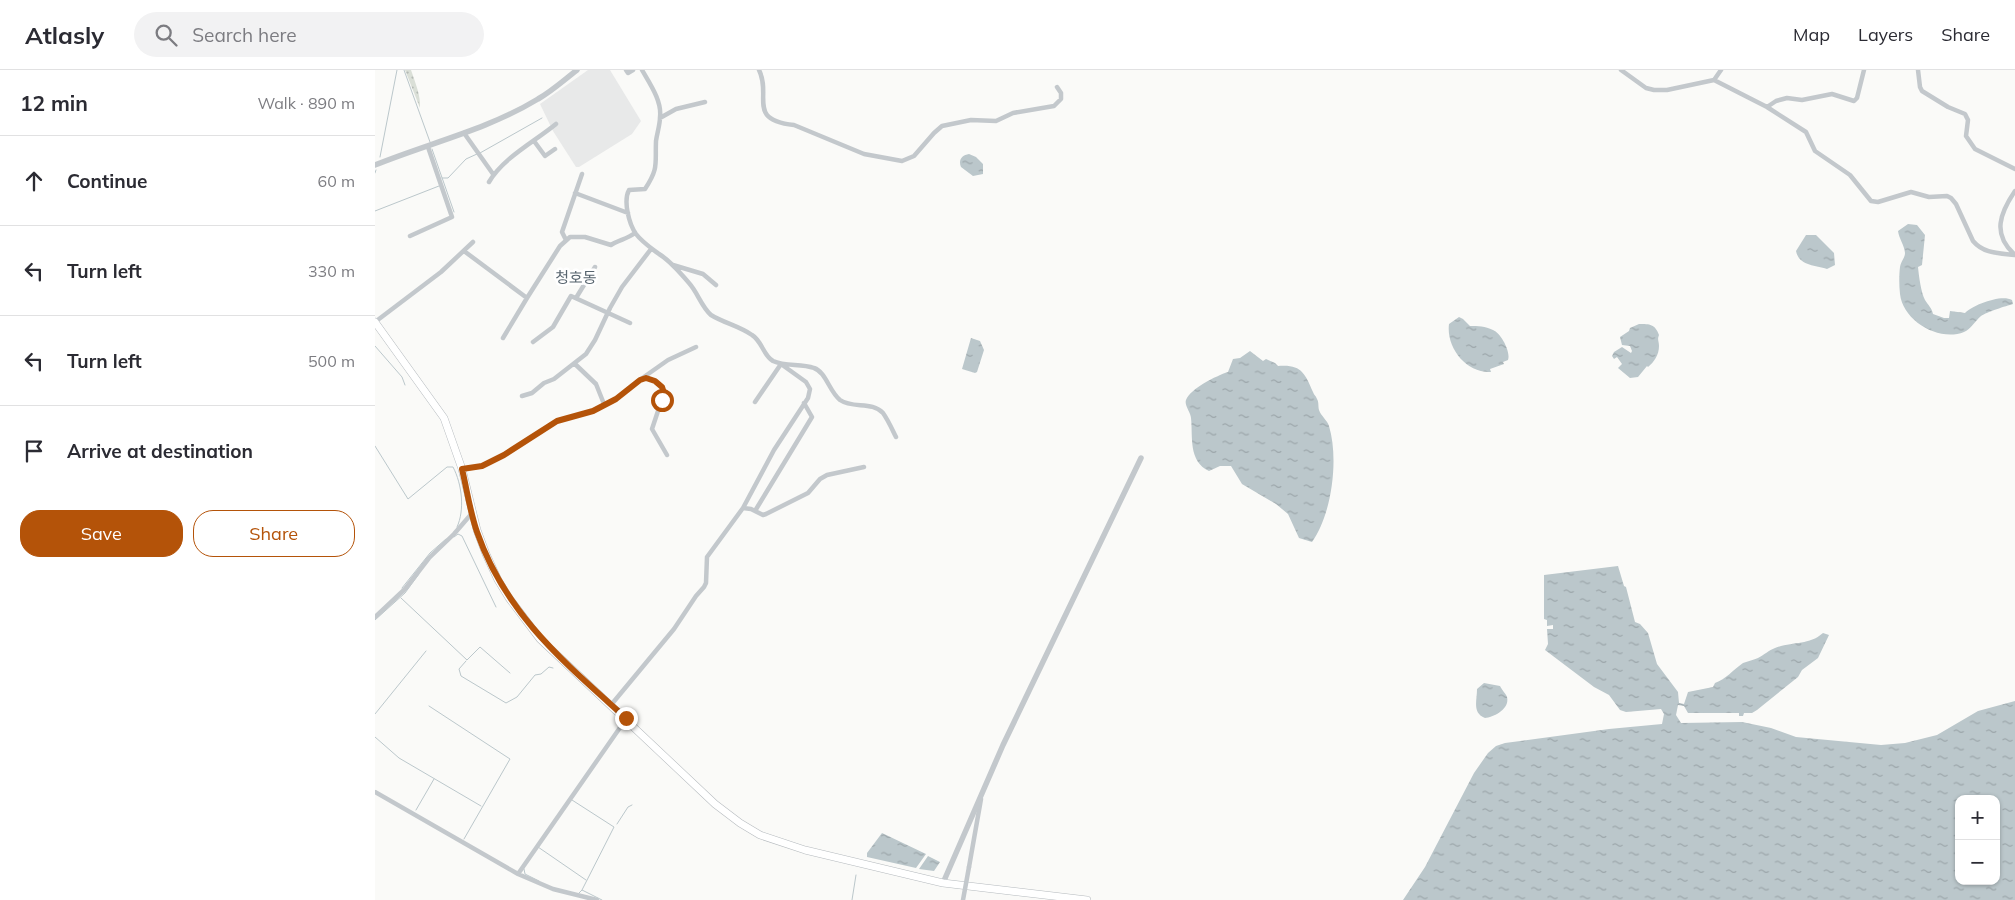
<!DOCTYPE html>
<meta charset="utf-8">
<style>
:root{--surface:#fff;--page:#f2f2f3;--text:#2b2b33;--muted:#7c7c81;--line:#e1e1e2;--accent:#b45309}
body{margin:0;font-family:Mulish,"Noto Sans KR",sans-serif;background:var(--page);color:var(--text)}
.controls{position:absolute;right:15px;bottom:15px;display:grid;overflow:hidden;border-radius:10px;box-shadow:0 1px 4px #0004}
.controls button{width:45px;height:45px;display:grid;place-items:center;padding:0;border:0;border-bottom:1px solid var(--line);background:var(--surface);color:var(--text);font:25px sans-serif}
.stop{position:absolute;width:15px;height:15px;margin:-11px;border:4px solid #b45309;border-radius:50%;background:#fff}
.stop.end{background:#b45309;border-color:#fff;box-shadow:0 1px 5px #0008}
.list{margin:0;padding:0;list-style:none}
h2{display:flex;justify-content:space-between;align-items:center;height:65px;margin:0;padding:0 20px;font-size:21px}
h2 small{font-size:16px;font-weight:400;color:var(--muted)}
.list li{display:grid;grid-template-columns:32px 1fr auto;gap:15px;align-items:center;box-sizing:border-box;height:90px;padding:0 20px;border-top:1px solid var(--line)}
.list b{display:block;font-size:19px;white-space:nowrap}
.list em{font-size:16px;font-style:normal;color:var(--muted)}
.actions{display:flex;gap:10px;padding:15px 20px}
.actions a{flex:1;padding:11px 0;border:1px solid var(--accent);border-radius:20px;text-align:center;font-size:18px;color:var(--accent)}
.actions .main{background:var(--accent);color:#fff}
.icon{flex:none;width:28px;height:28px;fill:none;stroke:currentColor;stroke-width:2;stroke-linecap:round;stroke-linejoin:round}
.map{position:relative;flex:none;width:1640px;height:830px;overflow:hidden}
header{display:flex;align-items:center;gap:30px;box-sizing:border-box;height:70px;padding:0 25px;background:var(--surface);border-bottom:1px solid var(--line)}
header strong{font-size:24px}
nav{display:flex;gap:28px;margin-inline-start:auto;font-size:18px}
.search{width:350px;height:45px;background:var(--page);display:flex;align-items:center;gap:12px;box-sizing:border-box;padding:0 18px;border-radius:28px;color:var(--muted);font-size:19px}
main{display:flex}
aside{flex:1;background:var(--surface)}
.map>svg:first-child{display:block}
.built{fill:#e8e9e9}
.grass{fill:url(#grass-dots)}
.water{fill:url(#water-ripples);fill-rule:evenodd}
.lines{fill:none;stroke-linecap:round;stroke-linejoin:round}
.stream{stroke:#bbc7cb;stroke-width:1}
.primary-casing{stroke:#b5babe;stroke-width:8}
.minor{stroke:#c3c8cc;stroke-width:4.5}
.tertiary{stroke:#c3c8cc;stroke-width:5.5}
.primary{stroke:#fff;stroke-width:7}
.minor-bridge{stroke:#c3c8cc;stroke-width:4.5}
.route{stroke:#b45309;stroke-width:6}
.labels{text-anchor:middle;stroke-width:5;stroke-linejoin:round;paint-order:stroke}
.quarter-label{font-size:15px;fill:#57646e;stroke:#fff}
</style>
<header>
<strong>Atlasly</strong>
<div class="search"><svg class="icon" aria-label="search" viewBox="0 0 24 24"><circle cx="10" cy="10" r="6"/><path d="M15 15l6 6"/></svg>Search here</div>
<nav><a>Map</a><a>Layers</a><a>Share</a></nav>
</header>
<main>
<aside>
<h2>12 min<small>Walk · 890 m</small></h2>
<ul class="list">
<li><svg class="icon" aria-label="ahead" viewBox="0 0 24 24"><path d="M12 20V5M6 11l6-6 6 6"/></svg><div><b>Continue</b></div><em>60 m</em></li>
<li><svg class="icon" aria-label="left" viewBox="0 0 24 24"><path d="M17 20v-9H6M10 6l-5 5 5 5"/></svg><div><b>Turn left</b></div><em>330 m</em></li>
<li><svg class="icon" aria-label="left" viewBox="0 0 24 24"><path d="M17 20v-9H6M10 6l-5 5 5 5"/></svg><div><b>Turn left</b></div><em>500 m</em></li>
<li><svg class="icon" aria-label="arrive" viewBox="0 0 24 24"><path d="M6 21V4h12l-3 4 3 4H6"/></svg><div><b>Arrive at destination</b></div></li>
</ul>
<div class="actions"><a class="main">Save</a><a>Share</a></div>
</aside>
<div class="map">
<svg width="1640" height="830" viewBox="0 0 1640 830">
<defs>
<pattern id="grass-dots" width="8" height="8" patternUnits="userSpaceOnUse" patternTransform="scale(1.25)"><rect width="8" height="8" fill="#dadfd7"/><path d="M2 2h.1M6 6h.1" fill="none" stroke="#b4b9b4" stroke-width="1.8" stroke-linecap="round"/></pattern>
<pattern id="water-ripples" width="26" height="14" patternUnits="userSpaceOnUse" patternTransform="scale(1.25)"><rect width="26" height="14" fill="#bbc7cb"/><path d="M2 4q2-2 4 0t4 0M15 11q2-2 4 0t4 0" fill="none" stroke="#9ca6aa"/></pattern>
</defs>
<rect width="100%" height="100%" fill="#fafaf8"/>
<!-- built -->
<path class="built" d="M 213,0 L 235,0 L 266,51 L 257,64 L 204,97 L 201,97 L 178,61 L 165,34 Z"/>
<!-- grass -->
<path class="grass" d="M 30,0 L 36,0 C 40,12 46,26 45,38 Z"/>
<!-- water -->
<path class="water" d="M 594,84 L 601,87 L 608,94 L 608,104 L 598,106 L 586,97 C 583,90 587,85 594,84 Z
M 1533,154 L 1542,155 L 1550,165 L 1547,195 L 1543,197 C 1544,207 1546,222 1550,230 C 1553,235 1557,238 1558,244 L 1569,248 L 1574,248 L 1575,241 L 1590,243 C 1598,235 1626,224 1637,230 L 1638,234 C 1631,236 1612,242 1606,246 C 1600,251 1596,259 1589,262 C 1564,272 1528,251 1525,224 C 1524,215 1524,205 1525,197 C 1526,191 1530,188 1530,183 C 1529,174 1524,169 1523,161 Z
M 1431,165 L 1441,165 L 1459,183 L 1460,195 L 1452,199 C 1440,195 1424,196 1421,181 Z
M 1084,247 L 1088,249 L 1095,256 C 1103,256 1110,256 1118,260 C 1126,263 1136,282 1133,290 L 1128,292 L 1129,294 L 1115,299 L 1116,302 L 1114,302 C 1090,302 1071,277 1074,254 Z
M 1264,254 C 1275,254 1280,254 1284,265 C 1282,270 1284,271 1284,276 C 1284,285 1279,292 1273,297 L 1272,296 L 1263,307 L 1255,308 L 1243,298 L 1247,294 L 1242,287 L 1239,289 L 1237,286 L 1239,282 L 1247,277 L 1256,283 L 1257,281 L 1255,276 L 1247,275 L 1245,267 L 1254,261 L 1255,258 Z
M 596,268 L 605,271 L 609,280 L 602,302 L 600,303 L 587,299 Z
M 875,281 L 888,291 L 891,289 L 900,293 L 903,296 C 926,294 930,303 938,322 C 940,327 940,324 942,329 C 944,332 943,336 944,340 C 946,346 952,350 954,356 C 964,389 957,444 937,472 L 924,468 L 913,444 L 901,434 L 867,414 L 856,396 L 845,396 L 834,401 C 813,391 818,367 816,348 C 816,343 809,335 811,330 C 816,318 841,306 853,302 L 858,289 L 865,288 Z
M 1243,496 L 1249,516 L 1251,517 L 1260,552 L 1265,554 L 1273,563 L 1282,594 L 1303,622 L 1304,633 L 1309,634 L 1313,622 L 1338,617 L 1340,613 C 1351,609 1358,600 1368,593 C 1373,591 1379,590 1383,588 C 1389,585 1394,580 1400,578 C 1418,571 1433,576 1448,563 L 1454,565 L 1443,588 L 1427,600 L 1423,607 L 1382,640 L 1377,643 L 1369,643 L 1368,646 L 1364,646 L 1364,643 L 1313,643 L 1309,636 L 1303,635 L 1301,645 L 1306,653 L 1367,652 L 1396,658 L 1421,667 L 1506,675 L 1530,673 L 1562,665 L 1603,641 L 1640,631 L 1640,830 L 1028,830 L 1050,797 L 1099,703 L 1113,683 L 1121,676 L 1130,673 L 1234,659 L 1287,654 L 1289,644 L 1286,639 L 1251,642 L 1245,640 L 1234,625 L 1219,617 L 1170,580 L 1173,574 L 1172,559 L 1178,559 L 1178,555 L 1172,556 L 1172,550 L 1169,549 L 1169,505 ZM 1584,729 L 1621,729 L 1621,811 L 1584,811 Z
M 1109,613 L 1125,616 C 1127,620 1131,624 1132,627 C 1135,639 1119,647 1110,648 C 1097,643 1102,631 1102,619 Z
M 507,763 L 551,784 L 541,798 L 492,787 L 492,783 Z
M 553,786 L 565,792 L 559,801 L 544,799 Z"/>
<g class="lines">
<!-- stream -->
<path class="stream" d="M 29,0 L 55,72
M 57,79 L 79,142
M 105,83 L 167,48
M 5,87 L 22,0
M 0,103 L 1,100
M 67,108 L 73,108 L 91,89 L 102,84
M 0,141 L 64,116
M 0,276 L 27,307 L 30,315
M 0,376 L 33,429 L 72,397 L 78,397 C 87,414 90,440 82,457
M 79,467 L 83,464 L 87,466 L 121,537
M 27,518 L 55,483 L 71,469
M 26,528 L 92,590 L 105,577 L 135,603
M 0,550 L 30,523 L 44,504
M 91,591 L 84,599 L 86,606 L 131,633 L 142,627 L 160,605 L 166,604 L 174,597 L 178,598
M 54,636 L 135,689 L 89,769
M 0,644 L 51,581
M 0,667 L 24,688 L 106,736
M 197,730 L 239,757 L 207,820
M 41,740 L 59,709
M 242,754 L 253,737 L 257,735
M 163,777 L 211,810
M 149,799 L 150,804 L 164,811
M 204,823 L 207,820 L 227,830
M 477,830 L 481,805"/>
<!-- primary casing -->
<g class="primary-casing">
<path id="primary" d="M 0,252 L 69,348 L 87,399 L 102,460 L 111,484 L 123,510 L 134,528 L 165,569 L 340,734 L 365,753 L 385,765 L 430,780 L 568,813 L 712,830"/>
</g>
<!-- minor -->
<path class="minor" d="M 251,0 L 253,3 L 258,0
M 267,0 C 275,14 287,31 285,47 C 285,55 282,63 281,71 C 280,94 284,98 270,119 L 254,120 C 248,131 254,154 261,164 C 267,172 276,178 284,184 C 296,191 305,203 314,213 C 323,223 326,236 336,245 C 349,253 364,256 377,265 C 387,271 388,285 398,291 C 411,297 426,293 439,298 C 451,302 454,321 465,330 C 478,339 497,331 508,343 C 513,350 517,359 521,367
M 384,0 C 397,26 371,50 419,55 L 489,84 L 527,91 L 539,86 L 559,63 L 567,56 L 596,50 L 621,51 L 638,43 L 679,36 L 686,29 L 686,23 L 682,17
M 1246,0 L 1271,18 L 1279,20 L 1292,20 L 1339,10 L 1392,37 L 1431,62 L 1440,81 L 1475,105 L 1496,131 L 1503,132 L 1536,122 L 1554,127 L 1572,126 L 1576,128 L 1581,134 L 1598,171 C 1609,184 1624,183 1640,185
M 1543,0 L 1545,17 L 1547,21 L 1573,37 L 1590,44 L 1593,50 L 1591,66 L 1600,79 L 1640,99
M 1339,10 L 1346,0
M 1392,37 L 1401,31 L 1412,28 L 1427,30 L 1457,24 L 1479,31 L 1482,28 L 1489,0
M 285,48 L 301,39 L 330,32
M 89,63 L 118,104
M 159,71 L 170,86 L 180,79
M 114,112 C 128,88 159,72 181,54
M 200,123 L 253,143
M 35,166 L 77,147 L 53,77
M 191,170 L 187,162 L 207,104
M 89,181 L 152,228 L 185,176 L 195,167 L 210,167 L 236,175 C 244,170 252,169 260,163
M 1639,184 C 1617,164 1625,143 1640,121
M 298,195 L 328,204 L 341,215
M 201,228 L 220,197
M 0,252 L 66,202 L 98,172
M 128,268 L 152,228
M 158,272 L 178,257 L 196,226 L 255,253
M 200,294 L 221,314 L 229,334
M 266,309 L 293,290 L 321,277
M 147,326 L 157,323 L 169,313 L 179,309 L 211,284 L 220,270 L 235,238 L 247,217 L 276,179
M 87,399 L 107,396 L 129,385 L 182,351 L 218,341 L 241,329 L 265,310 L 271,308 L 280,311 L 287,317 L 289,323 L 277,359 L 292,385
M 368,438 L 399,380 L 433,328 L 435,319 L 431,312 L 406,294 L 380,332
M 380,441 L 437,347 L 429,333
M 0,547 L 30,519 L 54,488 L 79,464 L 98,442
M 236,635 L 299,559 L 321,526 L 329,517 L 331,513 L 332,487 L 368,438 L 376,439 L 388,445 L 391,444 L 433,423 L 445,409 L 452,405 L 489,397
M 0,722 L 143,804 L 178,819 L 222,830
M 594,797 L 606,729
M 143,804 L 251,649"/>
<!-- tertiary -->
<path class="tertiary" d="M 0,95 C 54,73 112,60 163,29 C 177,21 189,10 202,0
M 568,813 L 628,675 L 766,388"/>
<!-- primary -->
<use href="#primary" class="primary"/>
<!-- minor-bridge -->
<path class="minor-bridge" d="M 588,830 L 594,797"/>
</g>
<g class="lines">
<!-- route -->
<path class="route" d="M 251,648 C 189,592 131,545 102,462 C 95,442 92,420 87,399 L 107,396 L 129,385 L 182,351 L 218,341 L 241,329 L 265,310 L 271,308 L 280,311 L 287,317 L 289,323 L 287,330"/>
</g>
<g class="labels">
<!-- quarter labels -->
<g class="quarter-label">
<text x="201" y="213">청호동</text>
</g>
</g>
</svg>
<div class="controls">
<button>+</button>
<button>−</button>
</div>
<div class="stop" style="left:287px;top:330px"></div>
<div class="stop end" style="left:251px;top:648px"></div>
</div>
</main>
